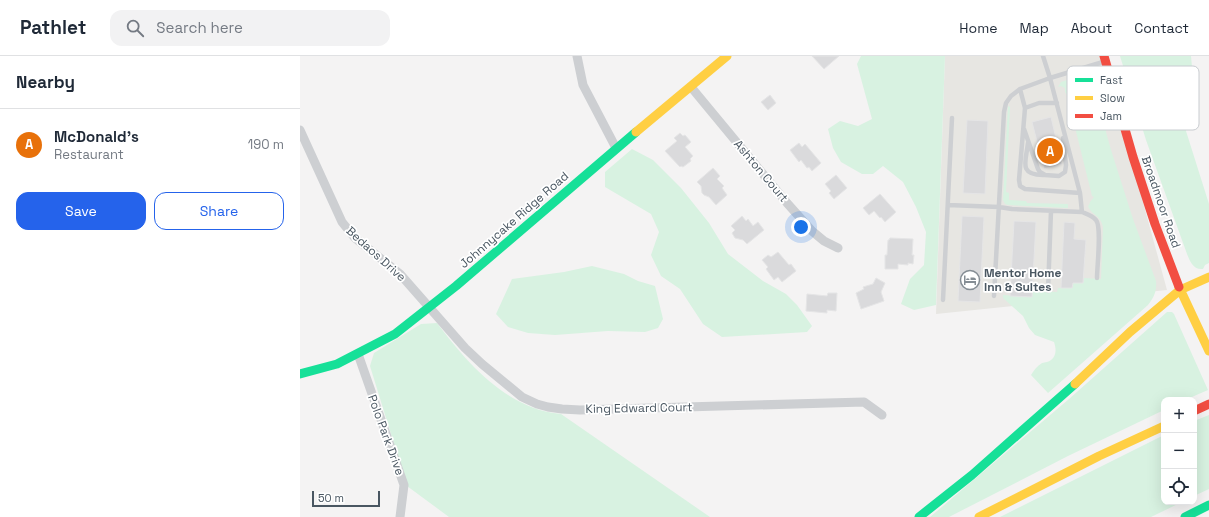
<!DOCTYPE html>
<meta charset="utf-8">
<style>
:root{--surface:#fff;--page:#f2f2f3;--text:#1f2937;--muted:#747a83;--line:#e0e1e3;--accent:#2563eb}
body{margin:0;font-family:"Space Grotesk",sans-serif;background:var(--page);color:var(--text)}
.controls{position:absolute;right:12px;bottom:12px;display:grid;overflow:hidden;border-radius:8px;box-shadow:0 4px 16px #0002}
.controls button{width:36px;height:36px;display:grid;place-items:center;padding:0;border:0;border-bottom:1px solid var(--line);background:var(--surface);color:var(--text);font:20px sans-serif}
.scale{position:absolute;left:12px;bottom:10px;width:68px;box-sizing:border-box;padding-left:4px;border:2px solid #495661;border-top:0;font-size:11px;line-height:14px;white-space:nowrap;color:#495661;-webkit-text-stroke:3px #fff;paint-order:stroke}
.you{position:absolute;left:501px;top:171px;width:14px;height:14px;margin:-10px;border:3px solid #fff;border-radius:50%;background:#1a73e8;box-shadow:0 0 0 6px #1a73e833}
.badge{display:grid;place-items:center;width:26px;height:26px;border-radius:50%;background:var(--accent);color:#fff;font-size:13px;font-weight:700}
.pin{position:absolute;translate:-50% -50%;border:2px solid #fff;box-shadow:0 1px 4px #0006}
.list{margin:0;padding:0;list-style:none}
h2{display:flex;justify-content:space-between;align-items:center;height:52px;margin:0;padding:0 16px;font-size:17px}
h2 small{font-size:13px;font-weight:400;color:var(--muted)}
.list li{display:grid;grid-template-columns:26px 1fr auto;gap:12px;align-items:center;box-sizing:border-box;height:72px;padding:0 16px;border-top:1px solid var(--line)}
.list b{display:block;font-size:15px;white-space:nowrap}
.list p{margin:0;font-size:13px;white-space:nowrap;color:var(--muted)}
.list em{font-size:13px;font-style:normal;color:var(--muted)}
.actions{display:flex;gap:8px;padding:12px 16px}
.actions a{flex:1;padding:9px 0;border:1px solid var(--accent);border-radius:12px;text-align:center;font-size:14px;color:var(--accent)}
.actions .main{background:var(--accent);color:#fff}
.icon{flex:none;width:22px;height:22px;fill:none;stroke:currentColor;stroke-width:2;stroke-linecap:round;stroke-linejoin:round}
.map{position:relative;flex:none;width:909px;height:461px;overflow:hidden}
header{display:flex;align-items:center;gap:24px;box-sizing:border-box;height:56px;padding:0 20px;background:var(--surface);border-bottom:1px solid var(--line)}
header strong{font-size:19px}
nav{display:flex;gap:22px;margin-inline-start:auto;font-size:14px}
.search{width:280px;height:36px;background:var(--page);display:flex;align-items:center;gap:10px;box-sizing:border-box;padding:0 14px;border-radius:12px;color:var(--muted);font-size:15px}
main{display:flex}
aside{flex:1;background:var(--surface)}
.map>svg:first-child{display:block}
.commercial{fill:#e7e6e2}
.green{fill:#d8f2e1}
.building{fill:#dadadc;stroke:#e5e5e6}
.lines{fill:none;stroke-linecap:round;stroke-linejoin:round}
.lane{stroke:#cdcfd2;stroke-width:4.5}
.street{stroke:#cdcfd2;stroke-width:9}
.fast{stroke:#16e098;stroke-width:9}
.slow{stroke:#ffcf43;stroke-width:9}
.jam{stroke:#f24e42;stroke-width:9}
.labels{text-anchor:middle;stroke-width:3.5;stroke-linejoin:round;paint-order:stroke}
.street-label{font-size:12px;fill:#495661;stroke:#fff}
.poi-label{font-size:12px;font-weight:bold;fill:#495661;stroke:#fff;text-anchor:start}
.key{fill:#fff;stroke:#c8ccd0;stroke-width:1}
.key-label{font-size:11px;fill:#495661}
</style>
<header>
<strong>Pathlet</strong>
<div class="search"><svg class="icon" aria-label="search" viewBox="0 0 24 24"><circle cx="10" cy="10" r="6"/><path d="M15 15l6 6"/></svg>Search here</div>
<nav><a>Home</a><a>Map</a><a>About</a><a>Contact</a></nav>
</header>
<main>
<aside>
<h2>Nearby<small></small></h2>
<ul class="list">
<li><span class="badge" style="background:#e8710a">A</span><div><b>McDonald's</b><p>Restaurant</p></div><em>190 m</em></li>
</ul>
<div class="actions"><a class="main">Save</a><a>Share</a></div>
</aside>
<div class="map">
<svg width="909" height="461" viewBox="0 0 909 461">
<rect width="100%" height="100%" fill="#f4f3f3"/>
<!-- commercial -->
<path class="commercial" d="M 645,0 L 803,0 L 867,234 L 636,258 Z"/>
<!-- green -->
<path class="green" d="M 561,0 L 645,0 L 636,249 L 614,254 L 601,248 L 610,223 L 624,209 L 626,176 L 616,151 L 603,126 L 583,110 L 573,118 L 562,118 L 541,106 L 533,92 L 528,73 L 540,65 L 558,70 L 572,63 L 557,8 Z
M 820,0 L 891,0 L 892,11 L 886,75 L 909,148 L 909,207 L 905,209 L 903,213 C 893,214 890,205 887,198 L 846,84 Z
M 786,18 C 791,20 793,21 795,25 L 805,58 L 806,76 L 811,94 L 833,163 L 856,225 C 857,235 854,241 848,249 L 748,337 L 731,319 C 734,314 737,310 742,307 C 745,306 749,306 751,304 C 757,299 756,292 754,286 L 735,279 L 729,272 L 723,260 L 703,242 L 703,239 L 731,241 L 732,235 L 757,236 L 758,232 L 772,232 L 773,227 L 783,227 L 784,222 L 801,223 L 803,171 C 800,158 792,160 788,150 L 789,149 L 790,146 L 794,141 L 792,140 L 767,39 L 765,36 L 765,32 L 761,30 L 758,31 L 761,26 L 764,25 Z
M 708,50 L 710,51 L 706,136 L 709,137 L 709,144 L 726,145 L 727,147 L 768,148 L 768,152 L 708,149 L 705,148 L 703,144 Z
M 332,93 L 353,104 L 381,132 L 409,167 L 428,198 L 463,225 L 486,238 L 497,249 L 512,270 L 507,276 L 422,281 L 403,268 L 380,233 L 361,220 L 351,199 L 359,176 L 351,158 L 305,131 L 305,116 Z
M 292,210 L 324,218 L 338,225 L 355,230 L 363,263 L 358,272 L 345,276 L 308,275 L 255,279 L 228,277 L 208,271 L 196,258 L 212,223 L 264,216 Z
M 867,256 L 872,256 L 874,258 L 908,334 L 885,344 L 864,344 L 864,354 L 768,400 L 649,461 L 630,461 L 769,343 Z
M 137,267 C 168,308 207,353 261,358 L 410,461 L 149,461 L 107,430 L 70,310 L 74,297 L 121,268 Z
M 909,359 L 909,433 L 894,440 L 894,365 Z
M 864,379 L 864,446 L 882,446 L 851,461 L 700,461 Z"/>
<!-- building -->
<path class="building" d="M 512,0 L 539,0 L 524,13 Z
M 470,39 L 476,47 L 468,54 L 461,46 Z
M 751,61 L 762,108 L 744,113 L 732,66 Z
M 667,64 L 688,65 L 685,138 L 663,137 Z
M 380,77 L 383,80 L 385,79 L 391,86 L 385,91 L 393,100 L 390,103 L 391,105 L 383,111 L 381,110 L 380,111 L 365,95 L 377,85 L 374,82 Z
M 499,87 L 502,91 L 505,88 L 521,107 L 512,115 L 509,111 L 507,112 L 501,104 L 499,106 L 490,94 Z
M 413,112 L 420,120 L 417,123 L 424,130 L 422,132 L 427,139 L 416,149 L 409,141 L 404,139 L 402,137 L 401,130 L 397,126 Z
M 536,119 L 547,132 L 534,143 L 529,137 L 531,135 L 525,128 Z
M 580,138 L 596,156 L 585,166 L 581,161 L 580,162 L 574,155 L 569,159 L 563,152 Z
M 442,160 L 446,165 L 448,163 L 453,170 L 458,166 L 464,174 L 447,188 L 443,184 L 435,182 L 432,177 L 435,174 L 431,170 Z
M 662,160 L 684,161 L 680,246 L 658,245 Z
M 714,165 L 736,166 L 732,241 L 710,240 Z
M 764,166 L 775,167 L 774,183 L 786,184 L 783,227 L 773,227 L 772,232 L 761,232 Z
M 590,182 L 613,183 L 612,199 L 614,199 L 613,208 L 608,207 L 608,209 L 598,208 L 598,213 L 585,213 L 585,199 L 587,199 L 588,184 L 589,184 Z
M 478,196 L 489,209 L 491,208 L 496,215 L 482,226 L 478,221 L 474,224 L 466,213 L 468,211 L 462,204 L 468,199 L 471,201 Z
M 576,222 L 585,227 L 581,236 L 584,245 L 561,253 L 556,237 L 564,233 L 563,231 L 573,228 Z
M 528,237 L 537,237 L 536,255 L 527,254 L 527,257 L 506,255 L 507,238 L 527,240 Z"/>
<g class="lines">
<!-- lane -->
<path class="lane" d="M 743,0 L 750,22 L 780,137 L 782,156
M 720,33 L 725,52 L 719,124 L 720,130 L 725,133 L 780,137
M 725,52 L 739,47 L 757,47
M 724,73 L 738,113 L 740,116 L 745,119 L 759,120 L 765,116 L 766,109 L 763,82
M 728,87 C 726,105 718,119 743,119
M 648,149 L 699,151 L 712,153 L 782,156 C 787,158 792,159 796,164 C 802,171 797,210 797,222
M 748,235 L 751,155
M 694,240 L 704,56 L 706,47 L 711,40 L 720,33 L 750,22 L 803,6
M 643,244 L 652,62"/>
<!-- street -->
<path class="street" d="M 277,0 L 283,29 L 316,92
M 391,31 L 487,147 L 512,175 L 524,185 L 538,192
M 0,74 L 42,166 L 55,182 L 100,218 L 165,292 L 182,308 L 222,341 L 237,348 L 248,351 L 262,353 L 280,354 L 564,346 L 582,359
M 58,298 L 104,429 L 100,461"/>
<!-- fast -->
<path class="fast" d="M 0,318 L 37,308 L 95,278 L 156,230 L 336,76
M 619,461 L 672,419 L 775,328
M 885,461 L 909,449"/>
<!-- slow -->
<path class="slow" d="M 336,76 L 427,0
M 879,231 L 909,295
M 775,328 L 830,276 L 880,234 L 909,221
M 679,461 L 799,400 L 864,370"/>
<!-- jam -->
<path class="jam" d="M 804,0 L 833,101 L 855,168 L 879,231
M 894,355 L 909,348"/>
</g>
<!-- icons -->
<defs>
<g id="hotel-ring" transform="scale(1)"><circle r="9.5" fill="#fff" stroke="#858d94" stroke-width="1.5"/><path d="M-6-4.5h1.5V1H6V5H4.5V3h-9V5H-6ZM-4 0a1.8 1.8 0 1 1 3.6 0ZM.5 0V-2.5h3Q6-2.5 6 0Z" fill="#858d94"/></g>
</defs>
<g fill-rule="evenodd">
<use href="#hotel-ring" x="670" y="224"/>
</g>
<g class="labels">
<!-- street labels -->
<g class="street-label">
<text transform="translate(461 115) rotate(50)" y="4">Ashton Court</text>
<text transform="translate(861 146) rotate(71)" y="4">Broadmoor Road</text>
<text transform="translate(214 164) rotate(-41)" y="4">Johnnycake Ridge Road</text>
<text transform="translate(76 198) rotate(42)" y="4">Bedaos Drive</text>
<text transform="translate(339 352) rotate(-1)" y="4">King Edward Court</text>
<text transform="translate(86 379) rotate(70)" y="4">Polo Park Drive</text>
</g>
<!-- poi labels -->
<g class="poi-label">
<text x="684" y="221">Mentor Home<tspan x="684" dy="14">Inn &amp; Suites</tspan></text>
</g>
</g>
<!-- legend -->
<rect x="767" y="10" width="132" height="64" rx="6" class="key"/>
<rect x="775" y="22" width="18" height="4" fill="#16e098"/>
<rect x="775" y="40" width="18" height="4" fill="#ffcf43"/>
<rect x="775" y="58" width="18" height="4" fill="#f24e42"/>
<g class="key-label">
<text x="800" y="28">Fast</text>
<text x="800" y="46">Slow</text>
<text x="800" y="64">Jam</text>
</g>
</svg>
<div class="controls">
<button>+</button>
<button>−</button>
<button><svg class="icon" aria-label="locate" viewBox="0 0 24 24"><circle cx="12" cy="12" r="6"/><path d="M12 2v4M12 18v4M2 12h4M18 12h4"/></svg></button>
</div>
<div class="scale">50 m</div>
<div class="you"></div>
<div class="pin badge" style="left:750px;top:95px;background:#e8710a">A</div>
</div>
</main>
